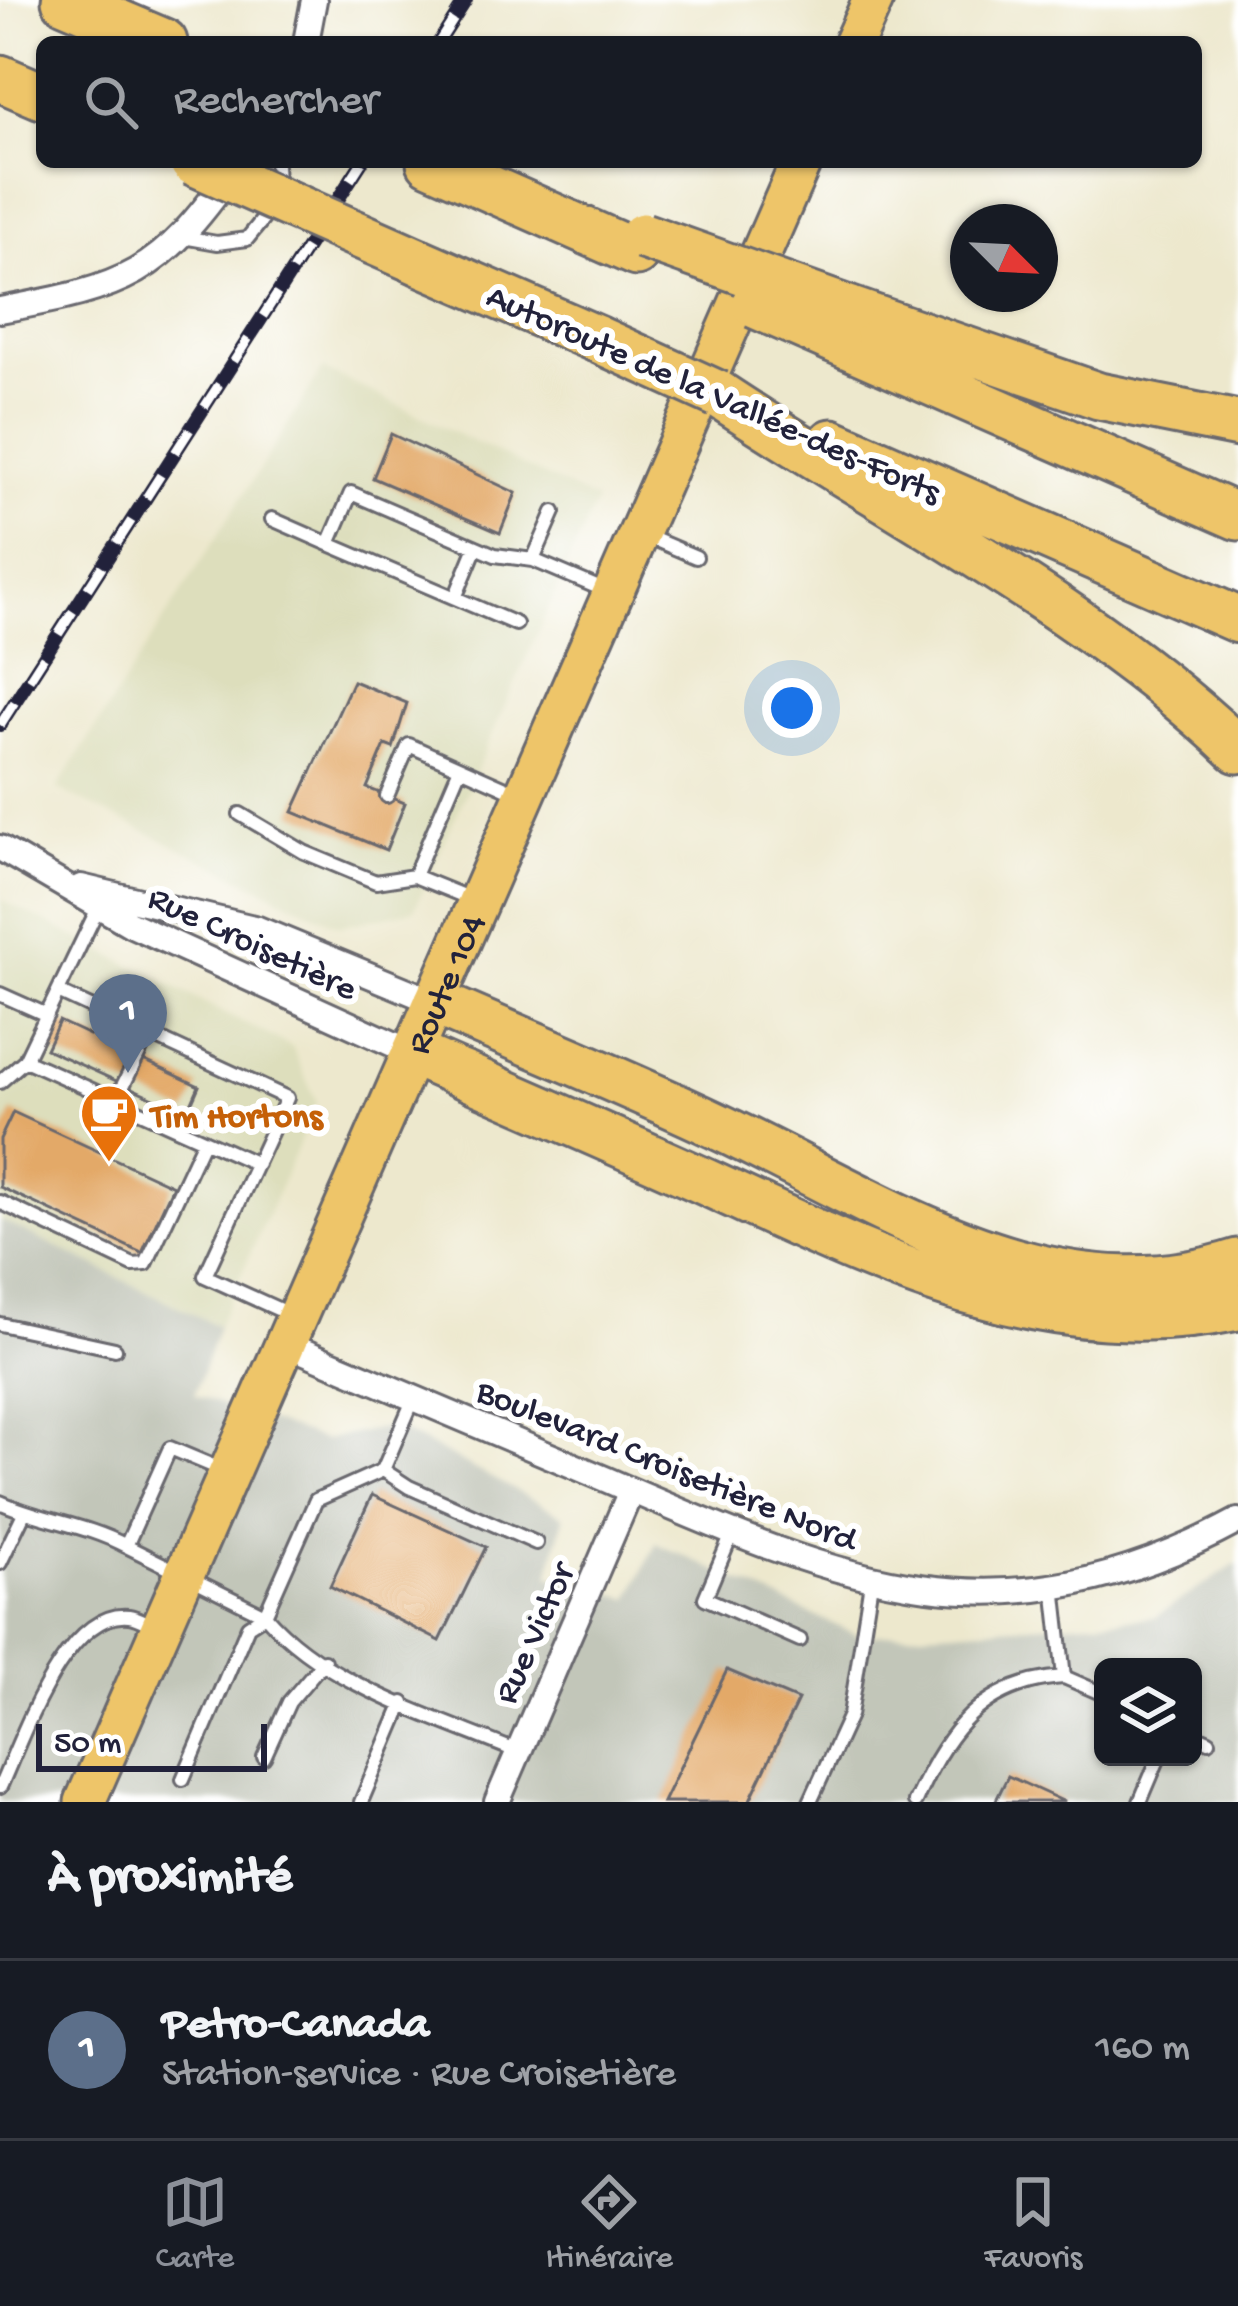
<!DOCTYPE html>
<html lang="fr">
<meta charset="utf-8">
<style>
:root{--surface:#171b24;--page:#242831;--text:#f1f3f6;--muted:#9ea1a6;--line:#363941;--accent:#8c9099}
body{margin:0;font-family:"Gochi Hand",sans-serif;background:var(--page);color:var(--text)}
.controls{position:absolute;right:36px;bottom:36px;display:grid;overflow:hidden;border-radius:18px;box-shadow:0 3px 9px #0004}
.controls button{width:108px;height:108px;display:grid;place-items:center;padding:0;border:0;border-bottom:3px solid var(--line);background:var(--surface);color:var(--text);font:60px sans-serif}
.compass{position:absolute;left:950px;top:204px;width:108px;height:108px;border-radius:50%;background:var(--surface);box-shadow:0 3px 9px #0004;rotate:114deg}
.scale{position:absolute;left:36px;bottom:30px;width:231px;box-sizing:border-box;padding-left:12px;border:6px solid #22223b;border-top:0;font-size:33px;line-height:42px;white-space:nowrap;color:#22223b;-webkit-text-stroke:9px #fff;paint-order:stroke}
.you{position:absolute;left:792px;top:708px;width:42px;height:42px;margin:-30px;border:9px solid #fff;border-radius:50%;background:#1a73e8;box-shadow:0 0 0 18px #1a73e833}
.badge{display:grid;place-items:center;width:78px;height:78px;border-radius:50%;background:var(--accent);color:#fff;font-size:39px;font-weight:700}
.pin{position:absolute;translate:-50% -99px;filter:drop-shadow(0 3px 6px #0008)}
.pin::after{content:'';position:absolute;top:63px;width:42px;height:36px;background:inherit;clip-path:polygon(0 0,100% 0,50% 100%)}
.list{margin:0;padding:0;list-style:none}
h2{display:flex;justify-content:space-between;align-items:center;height:156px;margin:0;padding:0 48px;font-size:51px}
h2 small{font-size:39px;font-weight:400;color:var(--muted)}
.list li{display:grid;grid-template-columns:78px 1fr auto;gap:36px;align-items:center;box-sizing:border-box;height:180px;padding:0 48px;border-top:3px solid var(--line)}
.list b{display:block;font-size:45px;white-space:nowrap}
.list p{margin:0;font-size:39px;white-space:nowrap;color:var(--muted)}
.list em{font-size:39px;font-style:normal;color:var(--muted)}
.icon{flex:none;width:66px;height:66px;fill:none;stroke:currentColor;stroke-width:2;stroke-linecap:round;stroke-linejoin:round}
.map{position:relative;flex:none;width:1238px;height:1802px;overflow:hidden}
.search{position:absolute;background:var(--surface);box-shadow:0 3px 9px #0004;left:36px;right:36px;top:36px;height:132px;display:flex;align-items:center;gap:30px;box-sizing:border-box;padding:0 42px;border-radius:18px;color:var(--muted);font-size:45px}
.sheet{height:336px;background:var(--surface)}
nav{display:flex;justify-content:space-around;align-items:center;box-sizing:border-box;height:168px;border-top:3px solid var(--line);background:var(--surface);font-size:33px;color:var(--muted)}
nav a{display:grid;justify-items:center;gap:6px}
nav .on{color:var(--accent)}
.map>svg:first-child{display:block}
.built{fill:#dddebc}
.industrial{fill:#c2c6b9;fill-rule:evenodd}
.building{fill:#e3a968}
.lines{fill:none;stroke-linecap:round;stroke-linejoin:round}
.service-casing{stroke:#69676e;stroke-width:18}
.minor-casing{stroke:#69676e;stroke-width:30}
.primary-casing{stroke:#69676e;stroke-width:45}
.motorway-casing{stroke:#69676e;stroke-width:51}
.service{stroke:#fff;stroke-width:12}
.minor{stroke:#fff;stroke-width:24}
.primary{stroke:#eec569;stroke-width:39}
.motorway{stroke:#eec569;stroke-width:45}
.rail-casing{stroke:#22223b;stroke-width:14}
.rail{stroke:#fff;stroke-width:9;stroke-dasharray:27;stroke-linecap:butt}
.motorway-bridge-casing{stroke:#69676e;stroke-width:51;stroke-linecap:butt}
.motorway-bridge{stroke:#eec569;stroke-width:45}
.labels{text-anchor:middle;stroke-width:12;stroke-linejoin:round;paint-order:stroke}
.street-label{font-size:36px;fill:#22223b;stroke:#fff}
.food-label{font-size:36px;font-weight:bold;fill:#c56008;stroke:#fff;text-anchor:start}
</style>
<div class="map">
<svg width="1238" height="1802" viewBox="0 0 1238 1802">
<rect width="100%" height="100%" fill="#fff"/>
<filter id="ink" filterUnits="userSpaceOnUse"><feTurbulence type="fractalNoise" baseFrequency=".00833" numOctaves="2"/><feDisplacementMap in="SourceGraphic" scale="24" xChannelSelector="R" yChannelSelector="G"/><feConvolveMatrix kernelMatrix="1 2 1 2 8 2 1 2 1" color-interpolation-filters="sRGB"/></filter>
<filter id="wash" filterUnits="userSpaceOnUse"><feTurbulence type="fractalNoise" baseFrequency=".004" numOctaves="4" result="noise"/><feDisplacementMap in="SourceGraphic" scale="48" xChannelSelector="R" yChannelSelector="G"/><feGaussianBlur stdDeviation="2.7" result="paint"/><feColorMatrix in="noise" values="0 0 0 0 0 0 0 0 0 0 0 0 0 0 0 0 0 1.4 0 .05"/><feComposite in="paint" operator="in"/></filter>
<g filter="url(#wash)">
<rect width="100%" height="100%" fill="#ede8cd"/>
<!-- built -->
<path class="built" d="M 323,369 L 596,501 L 414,910 L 340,926 L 57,789 Z
M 0,899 L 292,1047 L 317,1103 L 218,1326 L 0,1220 Z"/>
<!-- industrial -->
<path class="industrial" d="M 0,1220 L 218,1326 L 194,1395 L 324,1440 L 392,1426 L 564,1516 L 549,1576 L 630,1599 L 656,1543 L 859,1636 L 1155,1617 L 1238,1563 L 1238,1802 L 0,1802 ZM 1103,1667 L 1193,1667 L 1193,1757 L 1103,1757 Z"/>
<g id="blocks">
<!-- building -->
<path class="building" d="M 391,434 L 516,493 L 500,533 L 373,478 Z
M 353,681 L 407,703 L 393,748 L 385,745 L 367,788 L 405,803 L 386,850 L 293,812 Z
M 59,1021 L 199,1086 L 187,1113 L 46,1049 Z
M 13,1112 L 173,1186 L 142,1253 L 0,1187 L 0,1139 Z
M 372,1495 L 486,1547 L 440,1641 L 330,1586 Z
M 727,1670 L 798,1700 L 749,1802 L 663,1802 Z
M 1008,1776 L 1065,1802 L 995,1802 Z"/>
</g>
</g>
<g filter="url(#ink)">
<use href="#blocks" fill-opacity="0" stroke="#69676e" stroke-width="3"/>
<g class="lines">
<!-- service casing -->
<g class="service-casing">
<path id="service" d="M 276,162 L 277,188
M 183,237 L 217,243 L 247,239 L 272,208
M 554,512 L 533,560 L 606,591
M 272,519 L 329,544
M 642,534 L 696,557
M 455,598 L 476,547
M 516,624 L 329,544 L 351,493 L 495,555 L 533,560
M 460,768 L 414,876 L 471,899
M 387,796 L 409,745 L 519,794
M 240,814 L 304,852 L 376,882 L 414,876
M 58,992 L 287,1098 L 205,1276 L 291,1315
M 0,994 L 47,1015
M 25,1060 L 257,1164
M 0,1082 L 25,1060 L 100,904
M 115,1102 L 148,1035
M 0,1202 L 133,1265 L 146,1264 L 204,1140
M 0,1324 L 115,1349
M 383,1470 L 409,1487 L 536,1543
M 225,1471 L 170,1448 L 126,1546 L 265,1615 L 316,1500 L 383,1470 L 414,1398
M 0,1502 C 42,1521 85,1524 126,1546
M 732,1534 L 705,1598 L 800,1640
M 0,1563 L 24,1513
M 1054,1586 L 1064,1677 L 1103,1694
M 1193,1734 L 1209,1741
M 264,1757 L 289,1702 L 324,1661
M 183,1779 L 248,1626 L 265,1615 C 325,1685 435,1717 518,1752
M 0,1787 C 21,1742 65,1609 129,1616 C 137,1617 147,1623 155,1626
M 361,1802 L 403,1703
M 810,1802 L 850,1715 L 871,1582
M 915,1802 C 945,1733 982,1682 1064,1677
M 1140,1802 L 1159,1757"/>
</g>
<!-- minor casing -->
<g class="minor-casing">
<path id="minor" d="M 306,42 L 314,0
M 0,310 C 126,287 159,276 234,169
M 0,848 L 130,924 L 415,1054
M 81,887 L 258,929 L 437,1003
M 286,1344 C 393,1389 499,1434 605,1479 C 837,1579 996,1652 1238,1521
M 497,1802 L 631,1491"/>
</g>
<!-- primary casing -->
<g class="primary-casing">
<g id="primary">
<path d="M 854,42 L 873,0"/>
<path id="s1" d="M 85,1802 L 801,162"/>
</g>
</g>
<!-- motorway casing -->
<g class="motorway-casing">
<path id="motorway" d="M 65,0 L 164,42
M 0,78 L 42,96
M 430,162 L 636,253
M 420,262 L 597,339
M 848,309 L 1099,396 L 1238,424
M 835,340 L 1238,517
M 718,394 C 889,508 1090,608 1238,750
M 832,442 L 1238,620
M 437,1003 C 537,1047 640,1088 738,1136 C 895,1212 1056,1321 1238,1262
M 415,1054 C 509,1095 604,1136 699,1179 C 871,1258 1043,1348 1238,1307"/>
</g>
<!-- service -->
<use href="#service" class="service"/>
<!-- minor -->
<use href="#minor" class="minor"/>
<!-- primary -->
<use href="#primary" class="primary"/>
<!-- motorway -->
<use href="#motorway" class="motorway"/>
<!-- rail casing -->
<g class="rail-casing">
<path id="rail" d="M 439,42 L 466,0
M 0,725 L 362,162"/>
</g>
<!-- rail -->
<use href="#rail" class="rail"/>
<!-- motorway-bridge casing -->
<g class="motorway-bridge-casing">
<path id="motorway-bridge" d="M 193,162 L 420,262
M 643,236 L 848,309
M 755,305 L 835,340
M 597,339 L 718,394"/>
</g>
<!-- motorway-bridge -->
<use href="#motorway-bridge" class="motorway-bridge"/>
</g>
</g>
<!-- icons -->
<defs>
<g id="cafe-pin" transform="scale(3)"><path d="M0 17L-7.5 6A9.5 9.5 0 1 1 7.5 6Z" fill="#e8710a" stroke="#fff"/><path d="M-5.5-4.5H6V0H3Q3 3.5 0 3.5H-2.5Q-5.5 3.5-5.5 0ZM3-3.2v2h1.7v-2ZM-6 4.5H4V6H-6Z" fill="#fff"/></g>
</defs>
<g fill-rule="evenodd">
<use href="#cafe-pin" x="109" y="1113"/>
</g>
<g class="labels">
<!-- street labels -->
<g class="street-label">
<text transform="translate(715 391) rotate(24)" y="13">Autoroute de la Vallée-des-Forts</text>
<text transform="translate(254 940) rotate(25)" y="13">Rue Croisetière</text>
<text dy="13" stroke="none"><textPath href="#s1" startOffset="894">Route 104</textPath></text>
<text transform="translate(668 1462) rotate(22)" y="13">Boulevard Croisetière Nord</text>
<text transform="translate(531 1632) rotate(-66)" y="13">Rue Victor</text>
</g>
<!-- food labels -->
<g class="food-label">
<text x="151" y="1126">Tim Hortons</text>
</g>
</g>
</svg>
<div class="controls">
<button><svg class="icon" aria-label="layers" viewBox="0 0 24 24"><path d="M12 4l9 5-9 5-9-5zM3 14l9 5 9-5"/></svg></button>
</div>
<svg class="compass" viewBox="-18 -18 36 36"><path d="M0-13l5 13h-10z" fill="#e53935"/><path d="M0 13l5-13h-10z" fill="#9ea1a6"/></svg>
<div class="scale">50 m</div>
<div class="you"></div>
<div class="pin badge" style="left:128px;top:1073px;background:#5c6f8a">1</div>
<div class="search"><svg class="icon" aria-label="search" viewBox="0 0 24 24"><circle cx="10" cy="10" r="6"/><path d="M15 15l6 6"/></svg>Rechercher</div>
</div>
<section class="sheet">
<h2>À proximité<small></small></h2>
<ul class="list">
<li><span class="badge" style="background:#5c6f8a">1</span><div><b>Petro-Canada</b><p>Station-service · Rue Croisetière</p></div><em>160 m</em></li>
</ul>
</section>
<nav>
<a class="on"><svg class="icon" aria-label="map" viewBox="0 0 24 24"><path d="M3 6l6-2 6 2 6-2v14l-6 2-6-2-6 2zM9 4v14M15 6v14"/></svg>Carte</a>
<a><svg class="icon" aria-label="directions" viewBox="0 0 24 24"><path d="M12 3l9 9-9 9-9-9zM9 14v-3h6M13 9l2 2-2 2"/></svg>Itinéraire</a>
<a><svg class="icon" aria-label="saved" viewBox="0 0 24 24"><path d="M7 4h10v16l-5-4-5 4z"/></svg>Favoris</a>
</nav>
